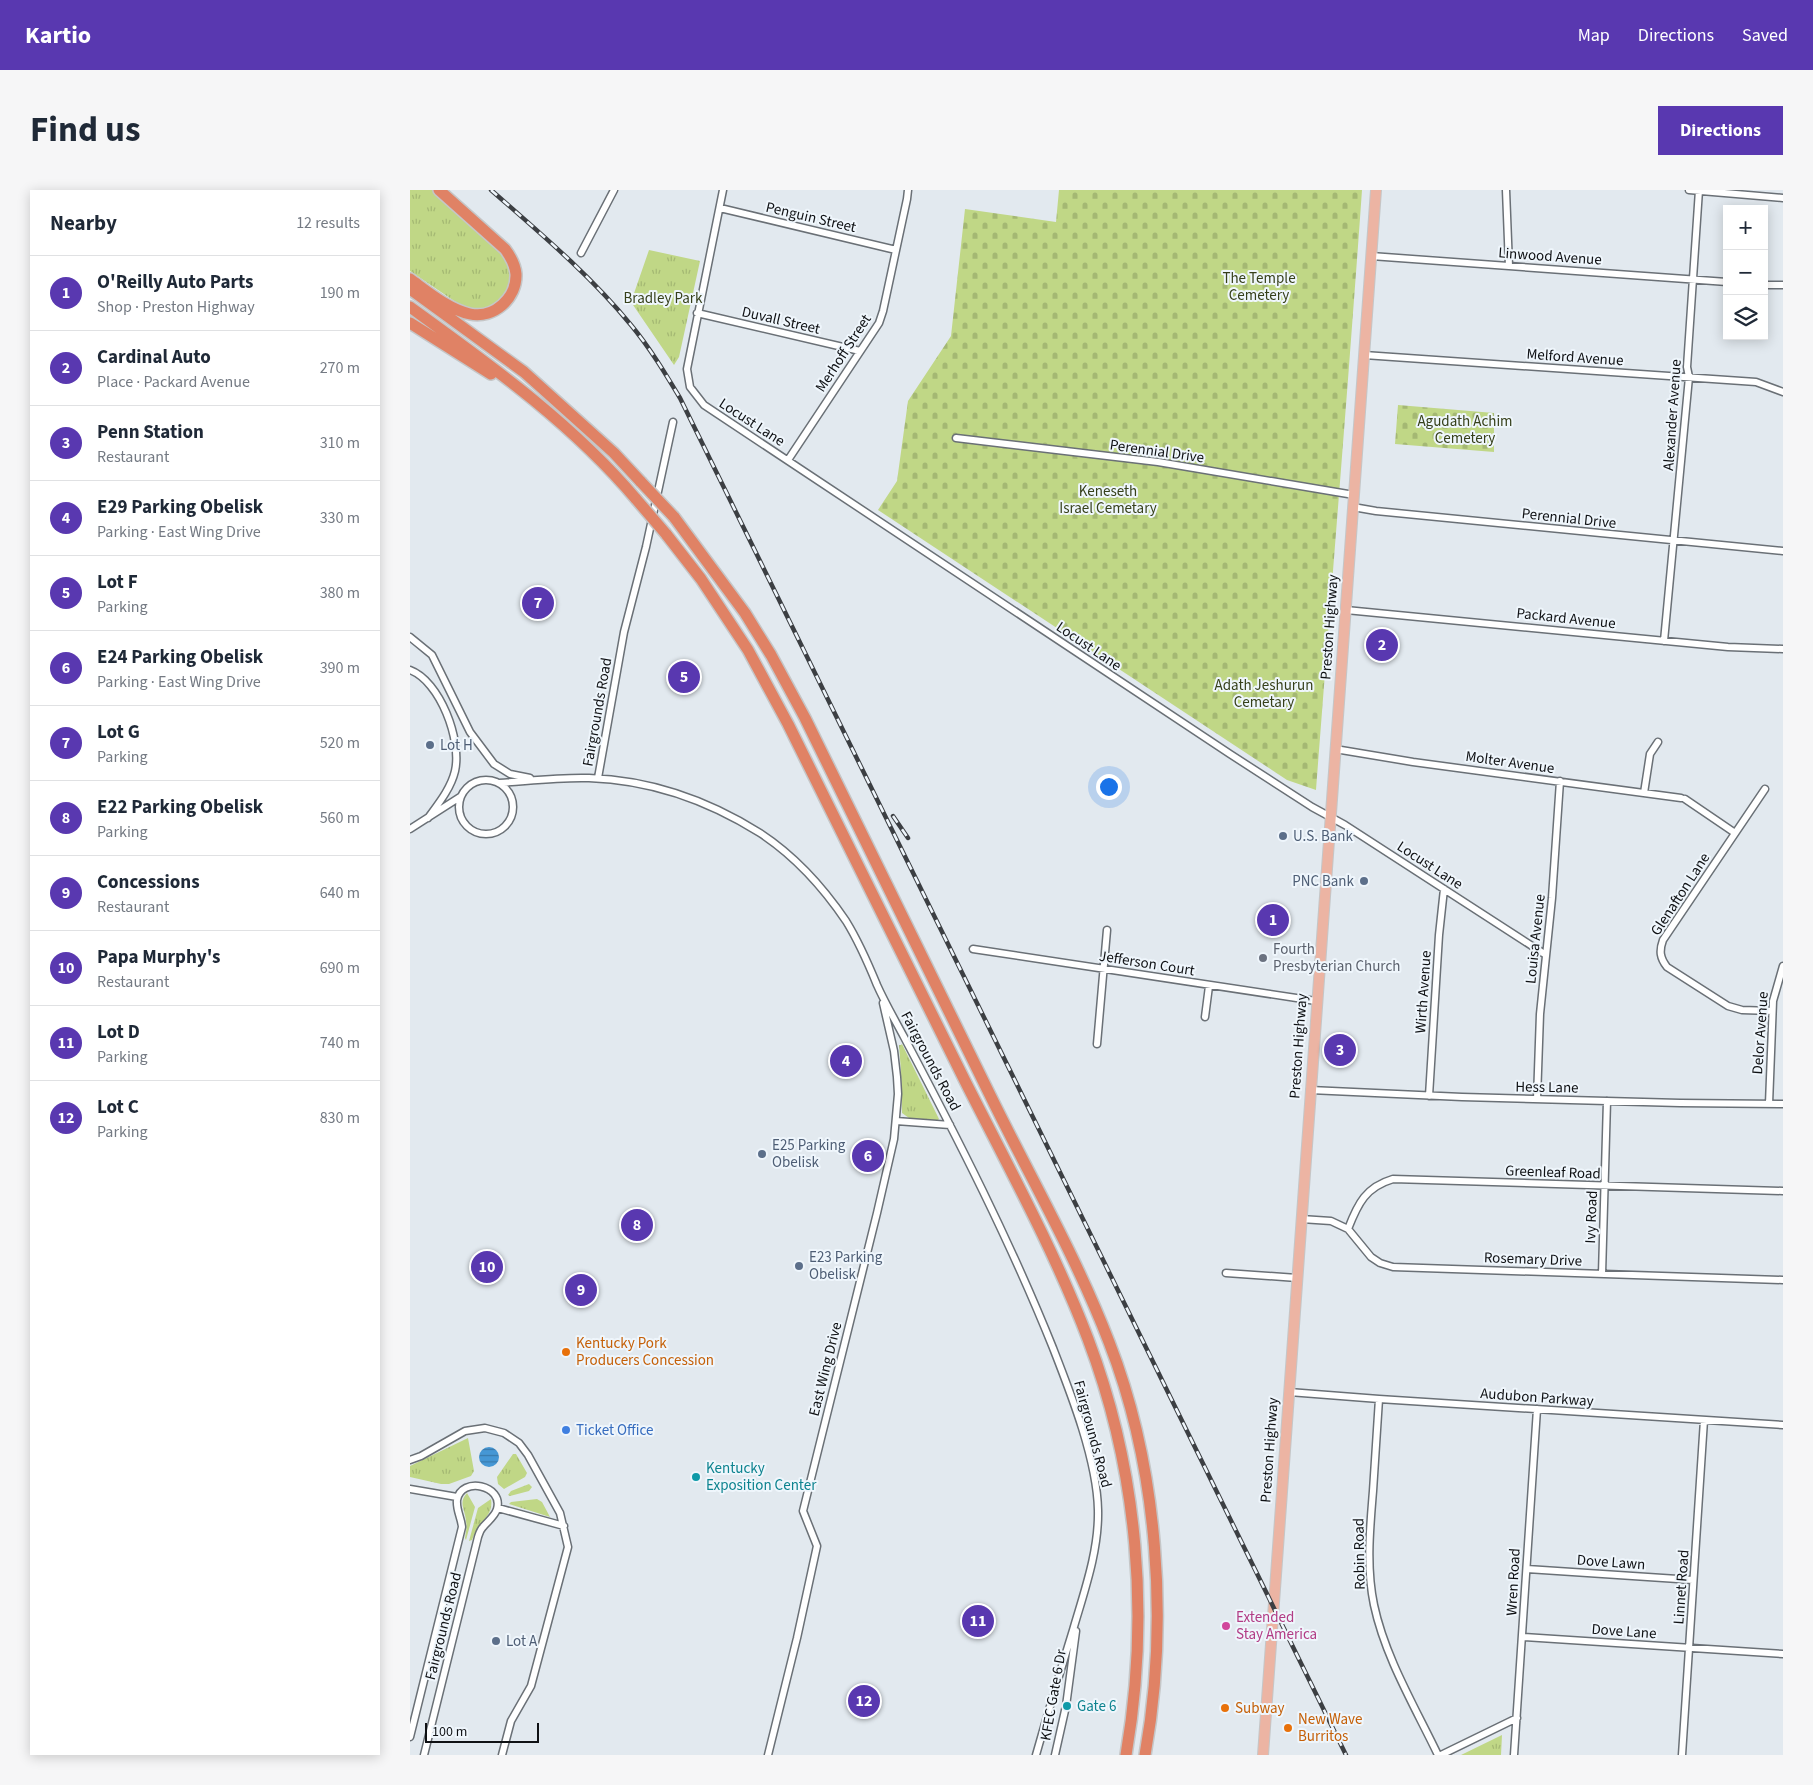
<!DOCTYPE html>
<meta charset="utf-8">
<style>
:root{--surface:#fff;--page:#f6f6f7;--text:#1f2937;--muted:#747a83;--line:#e0e1e3;--accent:#5938b0}
body{margin:0;font-family:"Source Sans 3",sans-serif;background:var(--page);color:var(--text)}
.controls{position:absolute;right:15px;top:15px;display:grid;overflow:hidden;border-radius:0px;box-shadow:0 2px 12px #0003}
.controls button{width:45px;height:45px;display:grid;place-items:center;padding:0;border:0;border-bottom:1px solid var(--line);background:var(--surface);color:var(--text);font:25px sans-serif}
.scale{position:absolute;left:15px;bottom:12px;width:114px;box-sizing:border-box;padding-left:5px;border:2px solid #0f1114;border-top:0;font-size:14px;line-height:18px;white-space:nowrap;color:#0f1114;-webkit-text-stroke:4px #eff6fc;paint-order:stroke}
.you{position:absolute;left:698px;top:596px;width:18px;height:18px;margin:-12px;border:4px solid #fff;border-radius:50%;background:#1a73e8;box-shadow:0 0 0 8px #1a73e833}
.badge{display:grid;place-items:center;width:32px;height:32px;border-radius:50%;background:var(--accent);color:#fff;font-size:16px;font-weight:700}
.pin{position:absolute;translate:-50% -50%;border:2px solid #fff;box-shadow:0 1px 5px #0006}
.list{margin:0;padding:0;list-style:none}
h2{display:flex;justify-content:space-between;align-items:center;height:65px;margin:0;padding:0 20px;font-size:21px}
h2 small{font-size:16px;font-weight:400;color:var(--muted)}
.list li{display:grid;grid-template-columns:32px 1fr auto;gap:15px;align-items:center;box-sizing:border-box;height:75px;padding:0 20px;border-top:1px solid var(--line)}
.list b{display:block;font-size:19px;white-space:nowrap}
.list p{margin:0;font-size:16px;white-space:nowrap;color:var(--muted)}
.list em{font-size:16px;font-style:normal;color:var(--muted)}
.icon{flex:none;width:28px;height:28px;fill:none;stroke:currentColor;stroke-width:2;stroke-linecap:round;stroke-linejoin:round}
.map{position:relative;flex:none;width:1373px;height:1565px;overflow:hidden;border-radius:0px}
header{display:flex;align-items:center;gap:30px;box-sizing:border-box;height:70px;padding:0 25px;background:var(--accent);color:#fff}
header strong{font-size:24px}
nav{display:flex;gap:28px;margin-inline-start:auto;font-size:18px}
.intro{display:flex;align-items:center;justify-content:space-between;box-sizing:border-box;height:120px;padding:0 30px}
h1{margin:0;font-size:35px}
.button{padding:12px 22px;border-radius:0px;background:var(--accent);color:#fff;font-size:18px;font-weight:700}
main{display:flex;gap:30px;padding:0 30px}
aside{flex:1;background:var(--surface);border-radius:0px;box-shadow:0 2px 12px #0003}
.map>svg:first-child{display:block}
.grass{fill:url(#grass-tufts)}
.cemetery{fill:url(#cemetery-stones)}
.water{fill:url(#water-rules)}
.lines{fill:none;stroke-linecap:round;stroke-linejoin:round}
.minor-casing{stroke:#6a7076;stroke-width:9}
.primary-casing{stroke:#c5c6c7;stroke-width:12}
.motorway-casing{stroke:#c5c6c7;stroke-width:14}
.minor{stroke:#fff;stroke-width:6}
.primary{stroke:#ecb4a3;stroke-width:10}
.motorway{stroke:#e08265;stroke-width:11}
.rail-casing{stroke:#3c3f43;stroke-width:4.5}
.rail{stroke:#eff6fc;stroke-width:2.5;stroke-dasharray:8;stroke-linecap:butt}
.motorway-bridge-casing{stroke:#c5c6c7;stroke-width:14;stroke-linecap:butt}
.motorway-bridge{stroke:#e08265;stroke-width:11}
.service-dot{fill:#5c6f8a;stroke:#eff6fc;stroke-width:2}
.worship-dot{fill:#6b7280;stroke:#eff6fc;stroke-width:2}
.food-dot{fill:#e8710a;stroke:#eff6fc;stroke-width:2}
.shop-dot{fill:#3f7fe0;stroke:#eff6fc;stroke-width:2}
.culture-dot{fill:#0f9aa8;stroke:#eff6fc;stroke-width:2}
.hotel-dot{fill:#d1479c;stroke:#eff6fc;stroke-width:2}
.labels{text-anchor:middle;stroke-width:4;stroke-linejoin:round;paint-order:stroke}
.street-label{font-size:15px;fill:#0f1114;stroke:#eff6fc}
.park-label{font-size:15px;fill:#36401a;stroke:#eff6fc}
.service-label{font-size:15px;fill:#4e5e75;stroke:#eff6fc;text-anchor:start}
.worship-label{font-size:15px;fill:#5b616d;stroke:#eff6fc;text-anchor:start}
.food-label{font-size:15px;fill:#c56008;stroke:#eff6fc;text-anchor:start}
.shop-label{font-size:15px;fill:#366cbe;stroke:#eff6fc;text-anchor:start}
.culture-label{font-size:15px;fill:#0d838f;stroke:#eff6fc;text-anchor:start}
.hotel-label{font-size:15px;fill:#b23c85;stroke:#eff6fc;text-anchor:start}
</style>
<header>
<strong>Kartio</strong>
<nav><a>Map</a><a>Directions</a><a>Saved</a></nav>
</header>
<div class="intro"><h1>Find us</h1><a class="button">Directions</a></div>
<main>
<aside>
<h2>Nearby<small>12 results</small></h2>
<ul class="list">
<li><span class="badge">1</span><div><b>O'Reilly Auto Parts</b><p>Shop · Preston Highway</p></div><em>190 m</em></li>
<li><span class="badge">2</span><div><b>Cardinal Auto</b><p>Place · Packard Avenue</p></div><em>270 m</em></li>
<li><span class="badge">3</span><div><b>Penn Station</b><p>Restaurant</p></div><em>310 m</em></li>
<li><span class="badge">4</span><div><b>E29 Parking Obelisk</b><p>Parking · East Wing Drive</p></div><em>330 m</em></li>
<li><span class="badge">5</span><div><b>Lot F</b><p>Parking</p></div><em>380 m</em></li>
<li><span class="badge">6</span><div><b>E24 Parking Obelisk</b><p>Parking · East Wing Drive</p></div><em>390 m</em></li>
<li><span class="badge">7</span><div><b>Lot G</b><p>Parking</p></div><em>520 m</em></li>
<li><span class="badge">8</span><div><b>E22 Parking Obelisk</b><p>Parking</p></div><em>560 m</em></li>
<li><span class="badge">9</span><div><b>Concessions</b><p>Restaurant</p></div><em>640 m</em></li>
<li><span class="badge">10</span><div><b>Papa Murphy's</b><p>Restaurant</p></div><em>690 m</em></li>
<li><span class="badge">11</span><div><b>Lot D</b><p>Parking</p></div><em>740 m</em></li>
<li><span class="badge">12</span><div><b>Lot C</b><p>Parking</p></div><em>830 m</em></li>
</ul>
</aside>
<div class="map">
<svg width="1373" height="1565" viewBox="0 0 1373 1565">
<defs>
<pattern id="grass-tufts" width="24" height="20" patternUnits="userSpaceOnUse" patternTransform="scale(1.25)"><rect width="24" height="20" fill="#c0d786"/><path d="M3 7l-1-3M5 7V3M7 7l1-3M15 17l-1-3M17 17v-4M19 17l1-3" fill="none" stroke="#a4b873"/></pattern>
<pattern id="cemetery-stones" width="16" height="16" patternUnits="userSpaceOnUse" patternTransform="scale(1.25)"><rect width="16" height="16" fill="#c0d786"/><path d="M2 7V4a2 2 0 0 1 4 0v3zM10 15v-3a2 2 0 0 1 4 0v3z" fill="#a4b873"/></pattern>
<pattern id="water-rules" width="6" height="5" patternUnits="userSpaceOnUse" patternTransform="scale(1.25)"><rect width="6" height="5" fill="#4597d5"/><path d="M0 2.5h6" fill="none" stroke="#387aac"/></pattern>
</defs>
<rect width="100%" height="100%" fill="#e2e9ef"/>
<!-- grass -->
<path class="grass" d="M 0,0 L 23,0 L 92,61 L 99,72 L 102,89 L 94,108 L 73,121 L 56,119 L 0,81 Z
M 239,60 L 290,71 L 269,167 L 264,175 L 221,112 Z
M 492,854 L 529,929 L 527,931 L 499,928 L 492,923 L 491,881 L 489,855 L 491,855 Z
M 58,1248 L 64,1281 L 61,1286 L 39,1294 L 31,1294 L 0,1287 L 0,1276 Z
M 103,1264 L 106,1264 L 117,1283 L 115,1287 L 94,1299 L 88,1294 L 87,1287 Z
M 119,1294 L 122,1297 L 119,1301 L 100,1306 L 98,1305 L 101,1301 Z
M 57,1303 L 65,1317 L 56,1350 L 55,1348 C 56,1342 57,1337 56,1331 C 55,1319 48,1313 57,1303 Z
M 81,1309 C 84,1327 68,1331 62,1350 L 59,1351 L 68,1318 Z
M 127,1309 L 132,1312 L 140,1327 L 99,1314 L 101,1312 Z
M 1092,1545 L 1091,1565 L 1051,1565 Z"/>
<!-- cemetery -->
<path class="cemetery" d="M 649,0 L 952,0 C 938,200 921,400 906,600 L 877,590 L 468,320 L 487,291 L 498,211 L 541,146 L 555,19 L 646,32 Z
M 988,215 L 1084,223 L 1084,262 L 985,254 Z"/>
<!-- water -->
<path class="water" d="M69 1267a10 10 0 1 1 20 0a10 10 0 1 1-20 0Z"/>
<g class="lines">
<!-- minor casing -->
<g class="minor-casing">
<path id="minor" d="M 313,0 L 277,179 L 280,197 L 294,215 L 820,564 L 902,617 L 935,635 L 1136,765
M 1096,0 L 1099,76
M 1279,0 L 1373,8
M 310,18 L 486,60
M 171,63 L 204,0
M 961,66 L 1317,92
M 1354,95 L 1373,95
M 287,123 L 450,161
M 954,165 L 1346,192 L 1373,202
M 546,248 L 748,272 L 944,305
M 378,270 L 469,133 L 473,121 L 497,9 L 498,0
M 943,317 L 966,321 L 1373,361
M 936,420 L 1318,457 L 1373,459
M 0,447 L 22,465 L 60,542 L 84,574 L 100,584 L 120,588
M 1254,451 L 1279,187 L 1277,177 L 1289,0
M 0,480 C 30,491 52,550 45,581 C 41,598 29,613 18,628
M 925,559 L 1003,572 L 1271,608
M 188,588 L 214,442 L 236,357 L 263,232
M49 617a27 27 0 1 1 54 0a27 27 0 1 1-54 0Z
M 89,593 C 119,591 149,587 179,588 C 240,590 299,611 350,643 C 385,666 413,697 436,731 C 449,752 458,773 467,795 C 475,813 485,830 494,847 C 548,949 600,1051 643,1158 C 661,1204 687,1270 688,1320 C 689,1361 674,1402 663,1440 C 650,1482 638,1523 626,1565
M 1355,599 L 1253,750 C 1249,761 1250,768 1257,777 L 1318,816 L 1332,820 L 1362,821
M 1234,603 L 1240,564 L 1248,552
M 1275,609 L 1325,643
M 0,639 L 50,607
M 563,759 L 906,811
M 795,827 L 799,796
M 687,854 L 697,740
M 900,900 L 1052,907 L 1270,913 L 1373,914
M 1019,906 L 1029,745 L 1034,699
M 1127,909 L 1130,824 L 1142,708 L 1150,591
M 1359,914 L 1363,811 L 1373,776
M 486,931 L 540,935
M 891,1029 L 921,1031 L 938,1039 L 961,1067 L 970,1073 L 983,1077 L 1373,1090
M 938,1039 C 948,1013 956,997 983,989 L 1373,1001
M 816,1083 L 887,1088
M 1192,1084 L 1197,911
M 879,1202 L 969,1209 L 1373,1235
M 969,1209 C 967,1240 965,1270 963,1301 C 960,1338 956,1377 964,1415 C 975,1467 1005,1517 1028,1565
M 0,1270 L 11,1266 L 55,1241 L 75,1238 L 94,1243 L 109,1253 L 118,1265 L 150,1323 L 158,1357 L 121,1496 L 101,1531 L 92,1565
M 0,1299 L 47,1307
M 88,1318 L 154,1336
M 1117,1379 L 1283,1390
M 1113,1447 L 1373,1464
M 0,1547 L 52,1337 C 51,1327 46,1320 47,1310 C 51,1286 94,1295 87,1319 C 85,1326 78,1331 73,1337 C 70,1340 69,1344 68,1347 L 14,1565
M 358,1565 L 387,1448 L 407,1356 L 393,1321 L 467,1023 L 484,949 L 488,904 L 487,887 L 484,861 L 473,813
M 645,1565 L 656,1516 L 666,1441
M 1031,1565 L 1107,1528
M 1104,1565 L 1127,1219
M 1272,1565 L 1294,1230"/>
</g>
<!-- primary casing -->
<g class="primary-casing">
<path id="primary" d="M 853,1565 L 966,0"/>
</g>
<!-- motorway casing -->
<g class="motorway-casing">
<path id="motorway" d="M 0,89 C 18,102 38,119 60,124 C 84,129 107,108 106,84 C 105,74 101,67 95,59 L 29,0
M 0,99 L 114,182 L 204,263 L 231,292
M 0,117 C 80,175 162,233 226,309
M 0,133 L 81,184
M 264,327 L 335,423 L 361,465 L 395,528 C 457,654 518,779 580,905 C 620,987 666,1066 699,1152 C 748,1278 759,1432 735,1565
M 256,344 L 291,389 L 338,460 L 378,534 C 438,653 497,773 556,893 C 598,976 645,1062 678,1149 C 728,1281 740,1426 716,1565"/>
</g>
<!-- minor -->
<use href="#minor" class="minor"/>
<!-- primary -->
<use href="#primary" class="primary"/>
<!-- motorway -->
<use href="#motorway" class="motorway"/>
<!-- rail casing -->
<g class="rail-casing">
<path id="rail" d="M 81,0 C 130,43 180,85 221,135 C 240,158 255,183 270,208 L 936,1565
M 483,626 L 498,648"/>
</g>
<!-- rail -->
<use href="#rail" class="rail"/>
<!-- motorway-bridge casing -->
<g class="motorway-bridge-casing">
<path id="motorway-bridge" d="M 231,292 L 264,327
M 226,309 L 256,344"/>
</g>
<!-- motorway-bridge -->
<use href="#motorway-bridge" class="motorway-bridge"/>
</g>
<!-- markers -->
<g class="service-dot">
<circle cx="20" cy="555" r="5"/>
<circle cx="873" cy="646" r="5"/>
<circle cx="954" cy="691" r="5"/>
<circle cx="352" cy="964" r="5"/>
<circle cx="389" cy="1076" r="5"/>
<circle cx="86" cy="1451" r="5"/>
</g>
<circle class="worship-dot" cx="853" cy="768" r="5"/>
<g class="food-dot">
<circle cx="156" cy="1162" r="5"/>
<circle cx="815" cy="1518" r="5"/>
<circle cx="878" cy="1538" r="5"/>
</g>
<circle class="shop-dot" cx="156" cy="1240" r="5"/>
<g class="culture-dot">
<circle cx="286" cy="1287" r="5"/>
<circle cx="657" cy="1516" r="5"/>
</g>
<circle class="hotel-dot" cx="816" cy="1436" r="5"/>
<g class="labels">
<!-- street labels -->
<g class="street-label">
<text transform="translate(401 27) rotate(13)" y="5">Penguin Street</text>
<text transform="translate(1140 66) rotate(4)" y="5">Linwood Avenue</text>
<text transform="translate(371 130) rotate(13)" y="5">Duvall Street</text>
<text transform="translate(433 163) rotate(-57)" y="5">Merhoff Street</text>
<text transform="translate(1165 167) rotate(4)" y="5">Melford Avenue</text>
<text transform="translate(1262 225) rotate(-86)" y="5">Alexander Avenue</text>
<text transform="translate(342 232) rotate(33)" y="5">Locust Lane</text>
<text transform="translate(747 261) rotate(8)" y="5">Perennial Drive</text>
<text transform="translate(1159 328) rotate(6)" y="5">Perennial Drive</text>
<text transform="translate(1156 428) rotate(6)" y="5">Packard Avenue</text>
<text transform="translate(919 437) rotate(-86)" y="5">Preston Highway</text>
<text transform="translate(679 456) rotate(34)" y="5">Locust Lane</text>
<text transform="translate(187 522) rotate(-80)" y="5">Fairgrounds Road</text>
<text transform="translate(1100 572) rotate(8)" y="5">Molter Avenue</text>
<text transform="translate(1020 675) rotate(33)" y="5">Locust Lane</text>
<text transform="translate(1270 704) rotate(-57)" y="5">Glenafton Lane</text>
<text transform="translate(1125 749) rotate(-84)" y="5">Louisa Avenue</text>
<text transform="translate(737 773) rotate(9)" y="5">Jefferson Court</text>
<text transform="translate(1013 802) rotate(-86)" y="5">Wirth Avenue</text>
<text transform="translate(1350 843) rotate(-86)" y="5">Delor Avenue</text>
<text transform="translate(888 856) rotate(-86)" y="5">Preston Highway</text>
<text transform="translate(521 871) rotate(62)" y="5">Fairgrounds Road</text>
<text transform="translate(1137 897) rotate(1)" y="5">Hess Lane</text>
<text transform="translate(1143 982) rotate(2)" y="5">Greenleaf Road</text>
<text transform="translate(1181 1027) rotate(-88)" y="5">Ivy Road</text>
<text transform="translate(1123 1069) rotate(2)" y="5">Rosemary Drive</text>
<text transform="translate(415 1179) rotate(-76)" y="5">East Wing Drive</text>
<text transform="translate(1127 1207) rotate(4)" y="5">Audubon Parkway</text>
<text transform="translate(683 1244) rotate(75)" y="5">Fairgrounds Road</text>
<text transform="translate(859 1260) rotate(-86)" y="5">Preston Highway</text>
<text transform="translate(949 1364) rotate(-91)" y="5">Robin Road</text>
<text transform="translate(1201 1372) rotate(4)" y="5">Dove Lawn</text>
<text transform="translate(1103 1392) rotate(-87)" y="5">Wren Road</text>
<text transform="translate(1271 1397) rotate(-86)" y="5">Linnet Road</text>
<text transform="translate(33 1436) rotate(-76)" y="5">Fairgrounds Road</text>
<text transform="translate(1214 1441) rotate(4)" y="5">Dove Lane</text>
<text transform="translate(643 1505) rotate(-80)" y="5">KFEC Gate 6 Dr</text>
</g>
<!-- park labels -->
<g class="park-label">
<text x="849" y="93">The Temple<tspan x="849" dy="17">Cemetery</tspan></text>
<text x="253" y="113">Bradley Park</text>
<text x="1055" y="236">Agudath Achim<tspan x="1055" dy="17">Cemetery</tspan></text>
<text x="698" y="306">Keneseth<tspan x="698" dy="17">Israel Cemetary</tspan></text>
<text x="854" y="500">Adath Jeshurun<tspan x="854" dy="17">Cemetary</tspan></text>
</g>
<!-- service labels -->
<g class="service-label">
<text x="30" y="560">Lot H</text>
<text x="883" y="651">U.S. Bank</text>
<text x="944" y="696" text-anchor="end">PNC Bank</text>
<text x="362" y="960">E25 Parking<tspan x="362" dy="17">Obelisk</tspan></text>
<text x="399" y="1072">E23 Parking<tspan x="399" dy="17">Obelisk</tspan></text>
<text x="96" y="1456">Lot A</text>
</g>
<!-- worship labels -->
<g class="worship-label">
<text x="863" y="764">Fourth<tspan x="863" dy="17">Presbyterian Church</tspan></text>
</g>
<!-- food labels -->
<g class="food-label">
<text x="166" y="1158">Kentucky Pork<tspan x="166" dy="17">Producers Concession</tspan></text>
<text x="825" y="1523">Subway</text>
<text x="888" y="1534">New Wave<tspan x="888" dy="17">Burritos</tspan></text>
</g>
<!-- shop labels -->
<g class="shop-label">
<text x="166" y="1245">Ticket Office</text>
</g>
<!-- culture labels -->
<g class="culture-label">
<text x="296" y="1283">Kentucky<tspan x="296" dy="17">Exposition Center</tspan></text>
<text x="667" y="1521">Gate 6</text>
</g>
<!-- hotel labels -->
<g class="hotel-label">
<text x="826" y="1432">Extended<tspan x="826" dy="17">Stay America</tspan></text>
</g>
</g>
</svg>
<div class="controls">
<button>+</button>
<button>−</button>
<button><svg class="icon" aria-label="layers" viewBox="0 0 24 24"><path d="M12 4l9 5-9 5-9-5zM3 14l9 5 9-5"/></svg></button>
</div>
<div class="scale">100 m</div>
<div class="you"></div>
<div class="pin badge" style="left:863px;top:730px">1</div>
<div class="pin badge" style="left:972px;top:455px">2</div>
<div class="pin badge" style="left:930px;top:860px">3</div>
<div class="pin badge" style="left:436px;top:871px">4</div>
<div class="pin badge" style="left:274px;top:487px">5</div>
<div class="pin badge" style="left:458px;top:966px">6</div>
<div class="pin badge" style="left:128px;top:413px">7</div>
<div class="pin badge" style="left:227px;top:1035px">8</div>
<div class="pin badge" style="left:171px;top:1100px">9</div>
<div class="pin badge" style="left:77px;top:1077px">10</div>
<div class="pin badge" style="left:568px;top:1431px">11</div>
<div class="pin badge" style="left:454px;top:1511px">12</div>
</div>
</main>
